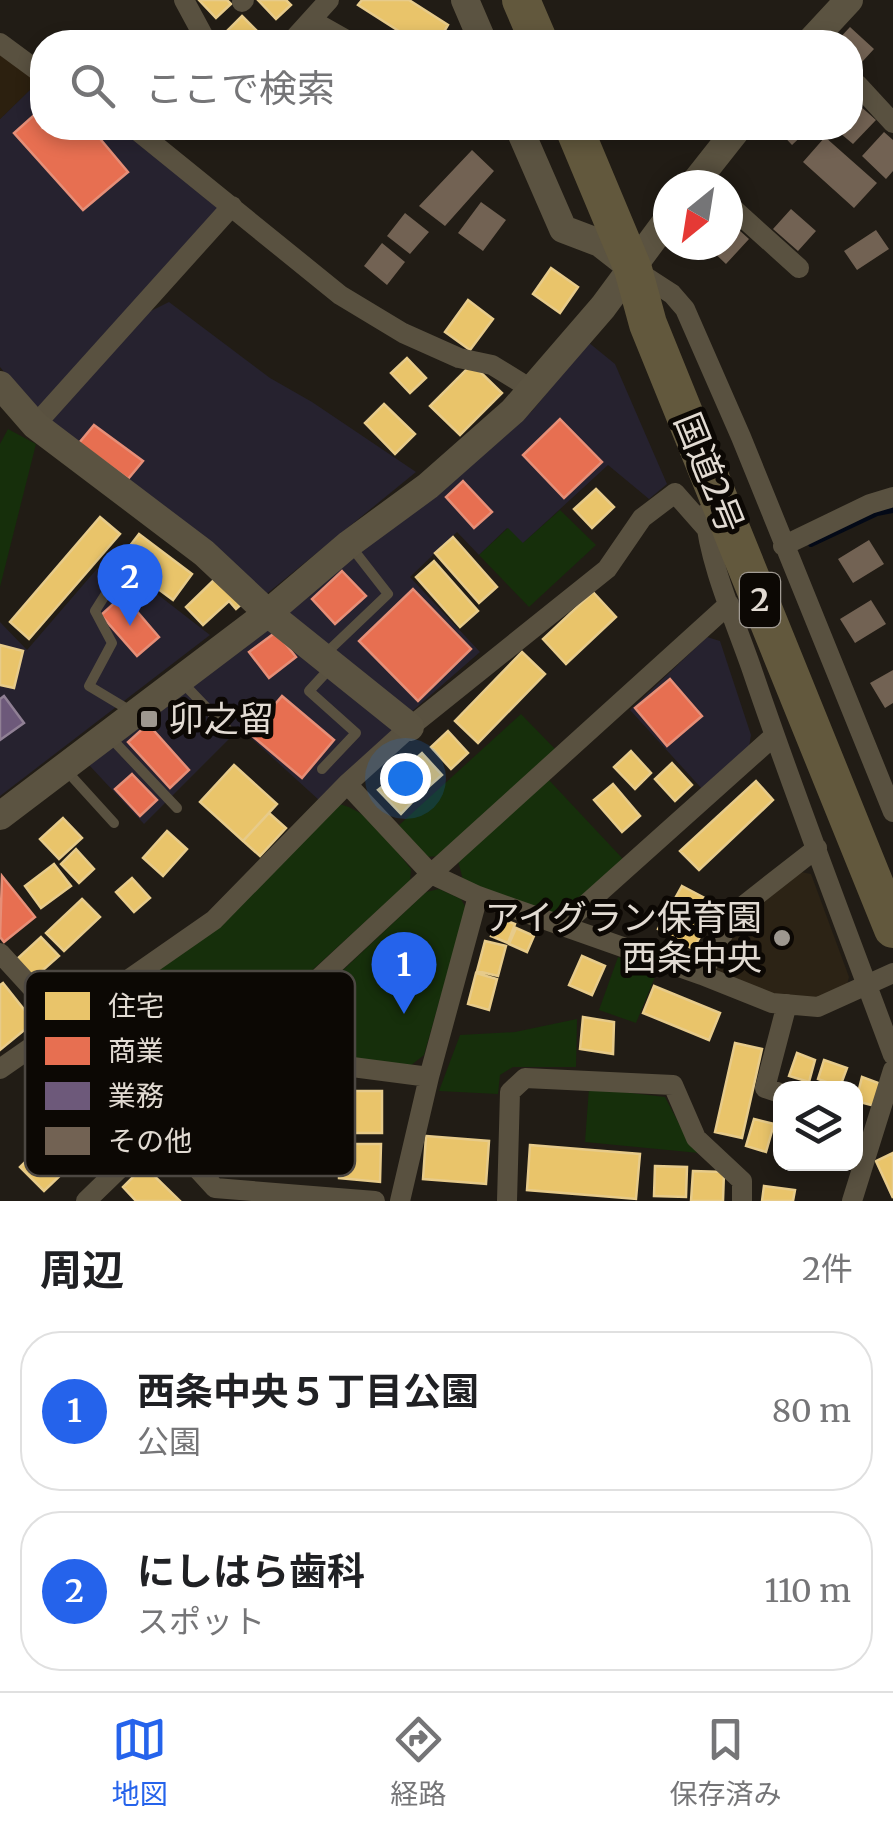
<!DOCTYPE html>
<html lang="ja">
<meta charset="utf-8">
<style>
:root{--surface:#fff;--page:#f6f6f6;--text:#202124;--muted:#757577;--line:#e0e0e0;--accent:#2563eb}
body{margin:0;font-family:Merriweather,"Noto Sans JP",serif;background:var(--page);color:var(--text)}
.controls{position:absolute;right:30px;bottom:30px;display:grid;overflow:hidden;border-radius:20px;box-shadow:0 5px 15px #0003}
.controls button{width:90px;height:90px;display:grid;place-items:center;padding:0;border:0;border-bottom:2px solid var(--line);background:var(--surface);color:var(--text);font:50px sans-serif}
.compass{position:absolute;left:653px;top:170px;width:90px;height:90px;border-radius:50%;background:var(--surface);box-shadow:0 5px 15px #0003;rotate:210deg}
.you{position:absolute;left:405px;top:778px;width:35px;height:35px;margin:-25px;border:8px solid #fff;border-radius:50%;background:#1a73e8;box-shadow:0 0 0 15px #1a73e833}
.badge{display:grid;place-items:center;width:65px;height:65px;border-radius:50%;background:var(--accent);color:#fff;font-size:32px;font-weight:700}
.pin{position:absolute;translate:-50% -82px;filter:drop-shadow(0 2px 5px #0008)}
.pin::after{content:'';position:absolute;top:52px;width:35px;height:30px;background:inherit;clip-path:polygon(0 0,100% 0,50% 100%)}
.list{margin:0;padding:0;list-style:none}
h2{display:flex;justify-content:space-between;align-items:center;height:130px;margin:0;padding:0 40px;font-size:42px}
h2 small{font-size:32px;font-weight:400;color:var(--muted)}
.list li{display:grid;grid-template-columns:65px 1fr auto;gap:30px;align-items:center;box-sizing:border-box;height:160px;margin:0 20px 20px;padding:0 20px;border:2px solid var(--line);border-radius:40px}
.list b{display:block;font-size:38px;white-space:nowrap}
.list p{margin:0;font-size:32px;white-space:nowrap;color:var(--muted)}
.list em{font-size:32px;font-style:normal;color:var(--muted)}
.icon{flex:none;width:55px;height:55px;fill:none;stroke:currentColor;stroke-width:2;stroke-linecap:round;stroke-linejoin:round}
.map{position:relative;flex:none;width:893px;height:1201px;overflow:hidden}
.search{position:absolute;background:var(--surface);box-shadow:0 5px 15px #0003;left:30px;right:30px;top:30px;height:110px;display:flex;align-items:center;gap:25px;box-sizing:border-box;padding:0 35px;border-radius:40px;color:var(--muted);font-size:38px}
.sheet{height:490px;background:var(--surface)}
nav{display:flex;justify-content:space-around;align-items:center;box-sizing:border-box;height:140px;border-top:2px solid var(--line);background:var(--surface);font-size:28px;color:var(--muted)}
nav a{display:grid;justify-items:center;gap:5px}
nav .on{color:var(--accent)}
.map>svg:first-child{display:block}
.commercial{fill:#26222f}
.built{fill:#2c200f}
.education{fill:#2c2315}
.green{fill:#162f0b}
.homes{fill:#e9c46a;stroke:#e7cb8a;stroke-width:2.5}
.shops{fill:#e76f51;stroke:#e68f78;stroke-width:2.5}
.offices{fill:#6d597a;stroke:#908095;stroke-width:2.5}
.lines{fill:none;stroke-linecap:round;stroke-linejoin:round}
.stream{stroke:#030917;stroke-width:6}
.building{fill:#726253}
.lane{stroke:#595140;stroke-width:10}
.street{stroke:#595140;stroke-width:20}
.secondary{stroke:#5b5341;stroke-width:28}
.highway{stroke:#62583d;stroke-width:38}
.poi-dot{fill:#9e9890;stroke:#0c0804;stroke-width:4}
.labels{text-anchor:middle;stroke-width:10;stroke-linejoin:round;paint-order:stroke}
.shield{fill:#0c0804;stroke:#a29c95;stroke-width:2.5}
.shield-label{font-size:32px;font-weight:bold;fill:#e2dbd3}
.street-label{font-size:35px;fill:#e2dbd3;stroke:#0c0804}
.poi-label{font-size:35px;fill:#e2dbd3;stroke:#0c0804;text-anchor:start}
.key{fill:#0c0804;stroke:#4c4742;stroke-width:2.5}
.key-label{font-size:28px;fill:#e2dbd3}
</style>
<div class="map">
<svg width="893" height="1201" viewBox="0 0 893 1201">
<rect width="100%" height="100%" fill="#211c15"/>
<!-- commercial -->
<path class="commercial" d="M 39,81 L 42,83 L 42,128 L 119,128 L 221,206 L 39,413 L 0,367 L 0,119 Z
M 169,302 L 270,378 L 312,402 L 416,472 L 264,596 L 48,424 L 143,315 Z
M 588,342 L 615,364 L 667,484 L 649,499 L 608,465 L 522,544 L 507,528 L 479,555 L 457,532 L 410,577 L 480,652 L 409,714 L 282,612 L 430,498 L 532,411 Z
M 108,556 L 210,635 L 0,796 L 0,622 L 27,650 Z
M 261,628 L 281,633 L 392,722 L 392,732 L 320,801 L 240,728 L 144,824 L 89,765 Z
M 707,637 L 720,641 L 751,735 L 749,747 L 703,790 L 630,710 Z"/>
<!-- built -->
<path class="built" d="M 0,50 L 39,81 L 0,119 Z"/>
<!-- education -->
<path class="education" d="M 801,872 L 811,874 L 849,977 L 846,989 L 821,1000 L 788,999 L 720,976 L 715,963 L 744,913 Z"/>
<!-- green -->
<path class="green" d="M 8,429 L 36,444 L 0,587 L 0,444 Z
M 560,510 L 596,545 L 529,607 L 479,555 L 508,528 L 523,543 Z
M 521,714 L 557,751 L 441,856 L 425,857 L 397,827 Z
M 548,779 L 623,859 L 565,914 L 557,916 L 463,880 L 458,861 Z
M 338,804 C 369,809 392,846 411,869 L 410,881 L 162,1107 L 148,1106 L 120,1077 L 181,1019 L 144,977 Z
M 439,889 L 461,899 L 466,908 L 424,1055 L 410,1066 L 271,1050 L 262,1040 L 307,1004 L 426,892 Z
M 618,957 L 657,972 L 636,1023 L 599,1010 Z
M 577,1019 L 576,1067 L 513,1067 L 500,1075 L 498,1094 L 439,1091 L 460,1035 L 515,1032 Z
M 589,1088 L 665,1097 L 686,1137 L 699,1153 L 585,1142 Z"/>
<!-- homes -->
<path class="homes" d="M 199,0 L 227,0 L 231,4 L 216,18 Z
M 258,0 L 286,0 L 291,5 L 276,19 Z
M 362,0 L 409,0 L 448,25 L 438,42 L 416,42 L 358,5 Z
M 242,16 L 261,35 L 253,42 L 240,42 L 228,30 Z
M 551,268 L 578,287 L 560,313 L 533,294 Z
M 468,300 L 493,319 L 470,350 L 445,332 Z
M 407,358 L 426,378 L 410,393 L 391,373 Z
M 472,364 L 502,393 L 460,435 L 430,406 Z
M 384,404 L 415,434 L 395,454 L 365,423 Z
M 596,489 L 614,507 L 592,528 L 574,509 Z
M 100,517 L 120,534 L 29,639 L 10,622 Z
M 139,534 L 192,574 L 173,600 L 119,560 Z
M 453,537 L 497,587 L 479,603 L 435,553 Z
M 434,561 L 478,611 L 460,627 L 416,577 Z
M 219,575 L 244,602 L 236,609 L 229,601 L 203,625 L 186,607 Z
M 593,592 L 616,617 L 566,664 L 543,639 Z
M 0,645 L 23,651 L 14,688 L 0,685 Z
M 522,652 L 545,674 L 478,743 L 455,721 Z
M 448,731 L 468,753 L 451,769 L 431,747 Z
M 631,751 L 651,773 L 635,789 L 614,767 Z
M 422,753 L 442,775 L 425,790 L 405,768 Z
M 672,763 L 692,785 L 675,801 L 655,779 Z
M 234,765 L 277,804 L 243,841 L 200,802 Z
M 401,772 L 419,795 L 401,814 L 378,790 Z
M 756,781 L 773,800 L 699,870 L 680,851 Z
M 613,784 L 640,816 L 622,832 L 594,800 Z
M 269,813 L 286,828 L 260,856 L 243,841 Z
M 63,818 L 82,838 L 59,859 L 40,839 Z
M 167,831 L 187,849 L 163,876 L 143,858 Z
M 76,849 L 94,869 L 79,883 L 61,864 Z
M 54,864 L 71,886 L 41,908 L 25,886 Z
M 132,878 L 150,898 L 134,912 L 116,892 Z
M 682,886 L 718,905 L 693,949 L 658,929 Z
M 82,899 L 100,917 L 64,951 L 46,933 Z
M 499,918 L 515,924 L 508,943 L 491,936 Z
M 516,928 L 534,936 L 527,952 L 509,944 Z
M 41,937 L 59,956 L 34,978 L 17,959 Z
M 485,941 L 506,946 L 498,976 L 477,971 Z
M 582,956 L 605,966 L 592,995 L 569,985 Z
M 476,973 L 497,979 L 489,1010 L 468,1004 Z
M 3,983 L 34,1022 L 0,1050 L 0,985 Z
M 654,986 L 720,1013 L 709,1040 L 643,1013 Z
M 583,1017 L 614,1022 L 613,1054 L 580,1049 Z
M 735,1043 L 762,1049 L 742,1138 L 715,1132 Z
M 797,1053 L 815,1060 L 809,1082 L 789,1076 Z
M 824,1060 L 847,1068 L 840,1087 L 818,1079 Z
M 862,1077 L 881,1084 L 875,1106 L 856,1101 Z
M 333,1091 L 382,1091 L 382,1133 L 333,1133 Z
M 90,1092 L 126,1129 L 102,1151 L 94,1143 L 44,1191 L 20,1167 L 61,1127 L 65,1131 L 74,1123 L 66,1115 Z
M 754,1119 L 774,1124 L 766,1152 L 746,1146 Z
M 426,1136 L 489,1141 L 486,1184 L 423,1179 Z
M 339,1144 L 381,1144 L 380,1182 L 339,1178 Z
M 530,1145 L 640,1154 L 636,1199 L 527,1190 Z
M 893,1153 L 893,1198 L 876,1161 Z
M 144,1166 L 180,1201 L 136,1201 L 123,1187 Z
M 655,1166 L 687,1167 L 686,1197 L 654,1196 Z
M 693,1171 L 724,1172 L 723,1201 L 691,1201 Z
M 764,1186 L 795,1190 L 793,1201 L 762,1201 Z"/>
<!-- shops -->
<path class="shops" d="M 42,108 L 42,128 L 91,128 L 128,172 L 83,210 L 14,133 Z
M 560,419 L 602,462 L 564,498 L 523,455 Z
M 94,425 L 143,461 L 128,479 L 79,443 Z
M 463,481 L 492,512 L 474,528 L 446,497 Z
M 342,571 L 366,596 L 335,624 L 312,599 Z
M 413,589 L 471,649 L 418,701 L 359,641 Z
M 123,595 L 159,637 L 137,656 L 101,615 Z
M 276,632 L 296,657 L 269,678 L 249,652 Z
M 670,679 L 702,716 L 667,746 L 635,708 Z
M 282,696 L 334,740 L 302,778 L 250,734 Z
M 148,724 L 189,770 L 170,788 L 128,742 Z
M 132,774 L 157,800 L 140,816 L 115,789 Z
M 2,876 L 35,917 L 4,942 L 0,937 Z"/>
<!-- offices -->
<path class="offices" d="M 4,696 L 24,723 L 0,740 L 0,699 Z"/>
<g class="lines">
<!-- stream -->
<path class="stream" d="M 811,544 L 877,513 L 893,510"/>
</g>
<!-- building -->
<path class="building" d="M 850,27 L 874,49 L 850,75 L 850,42 L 836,42 Z
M 850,97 L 876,120 L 853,144 L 834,128 L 850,128 Z
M 776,128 L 810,128 L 792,145 Z
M 884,132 L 893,140 L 893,171 L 886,179 L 862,156 Z
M 825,137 L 877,183 L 854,208 L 803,162 Z
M 472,150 L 494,171 L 445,226 L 419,206 Z
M 481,202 L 506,220 L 483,251 L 458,233 Z
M 791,209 L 816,231 L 798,251 L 773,229 Z
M 405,213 L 429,232 L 410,254 L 387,236 Z
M 728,220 L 749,239 L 726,264 L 706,245 L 728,245 Z
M 876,230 L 889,249 L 857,270 L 844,251 Z
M 382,243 L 405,262 L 387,285 L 364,266 Z
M 869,540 L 884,564 L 853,583 L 838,559 Z
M 871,600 L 886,624 L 855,643 L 840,619 Z
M 893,670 L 893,703 L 885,708 L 870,683 Z"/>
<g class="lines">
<!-- lane -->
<path class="lane" d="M 119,573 L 95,611 L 112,643 L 89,686 L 134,713
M 323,656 L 388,594 L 349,544
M 180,680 L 227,729
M 109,736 L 177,808
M 64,768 L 114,823
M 322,769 L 356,733 L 309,691 L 332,666"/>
<!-- street -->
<path class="street" d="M 184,0 L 204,37 L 199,42
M 242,2 L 244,0
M 311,20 L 350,42
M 291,42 L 329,0
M 0,43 L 42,74
M 850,87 L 858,85 L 893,123
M 134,128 L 340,295 L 403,333 L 459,358 L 492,365 L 531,389
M 728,204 L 799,268
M 635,270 L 672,294 L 685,309 L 741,437 L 893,812
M 35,425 L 232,206
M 705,514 C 709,563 735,621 751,667 C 795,797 845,926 893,1055
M 783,546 L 870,504 L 893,497
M 347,784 L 431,874 L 478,896 L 702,975 L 772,1003 L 818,1007 L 893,973
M 563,925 L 774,736
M 0,953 L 215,1188 L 375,1201
M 702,975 L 734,913 L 817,848
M 247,1045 L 268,1056 L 429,1077
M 0,1069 L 214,920 L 347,784 L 410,727 L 607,569 L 642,518 L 675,493 L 706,528
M 780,1093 L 765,1088 L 787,1004
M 86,1201 L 247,1045 L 431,874 L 729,604
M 400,1201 L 429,1077 L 478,896
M 507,1201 L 510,1092 L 525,1078 L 673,1085 L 696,1138 L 742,1181 L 742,1201
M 852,1201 L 893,1070"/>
<!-- secondary -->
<path class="secondary" d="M 465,0 L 483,42
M 810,42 L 849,0
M 519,128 L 563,229 L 600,243 L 632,268
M 693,185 L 738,128
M 0,385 L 35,425 L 204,553 L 268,613 L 410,727
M 0,816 L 268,613 L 349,544 L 428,486 L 513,411 L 603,307 L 668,219"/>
<!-- highway -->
<path class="highway" d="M 521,0 L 539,42
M 574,128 L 633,269 L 648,324 L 893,929"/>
</g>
<!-- markers -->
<g class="poi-dot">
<rect x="139" y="709" width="20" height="20" rx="5"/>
<circle cx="782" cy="938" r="10"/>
</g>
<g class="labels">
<!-- shield labels -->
<rect class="shield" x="740" y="573" width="40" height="54" rx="8"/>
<g class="shield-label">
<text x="760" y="611">2</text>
</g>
<!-- street labels -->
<g class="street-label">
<text transform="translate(709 473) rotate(68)" y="12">国道2号</text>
</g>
<!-- poi labels -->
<g class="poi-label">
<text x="169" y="731">卯之留</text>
<text x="762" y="930" text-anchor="end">アイグラン保育園<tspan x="762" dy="40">西条中央</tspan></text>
</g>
</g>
<!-- legend -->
<rect x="25" y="971" width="330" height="205" rx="15" class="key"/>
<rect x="45" y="992" width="45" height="28" fill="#e9c46a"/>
<rect x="45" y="1037" width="45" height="28" fill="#e76f51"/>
<rect x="45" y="1082" width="45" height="28" fill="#6d597a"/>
<rect x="45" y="1127" width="45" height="28" fill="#726253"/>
<g class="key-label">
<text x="108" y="1016">住宅</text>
<text x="108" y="1061">商業</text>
<text x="108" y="1106">業務</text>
<text x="108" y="1151">その他</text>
</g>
</svg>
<div class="controls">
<button><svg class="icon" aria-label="layers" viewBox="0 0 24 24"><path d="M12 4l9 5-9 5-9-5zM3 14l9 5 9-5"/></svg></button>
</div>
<svg class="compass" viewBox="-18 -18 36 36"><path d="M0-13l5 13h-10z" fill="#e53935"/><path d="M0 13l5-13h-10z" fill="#757577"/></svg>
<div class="you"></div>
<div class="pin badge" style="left:404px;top:1014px">1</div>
<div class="pin badge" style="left:130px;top:626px">2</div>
<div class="search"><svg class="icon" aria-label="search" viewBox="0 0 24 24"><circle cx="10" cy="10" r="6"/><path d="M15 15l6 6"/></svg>ここで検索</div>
</div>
<section class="sheet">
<h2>周辺<small>2件</small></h2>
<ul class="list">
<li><span class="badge">1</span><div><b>西条中央５丁目公園</b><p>公園</p></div><em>80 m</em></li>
<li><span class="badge">2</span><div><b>にしはら歯科</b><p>スポット</p></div><em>110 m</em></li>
</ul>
</section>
<nav>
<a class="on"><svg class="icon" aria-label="map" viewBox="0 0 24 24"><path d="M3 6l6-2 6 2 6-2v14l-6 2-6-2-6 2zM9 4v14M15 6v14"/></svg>地図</a>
<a><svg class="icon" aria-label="directions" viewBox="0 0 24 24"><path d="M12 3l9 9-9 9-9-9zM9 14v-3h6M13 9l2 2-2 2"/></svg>経路</a>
<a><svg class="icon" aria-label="saved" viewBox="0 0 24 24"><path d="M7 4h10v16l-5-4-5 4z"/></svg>保存済み</a>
</nav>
